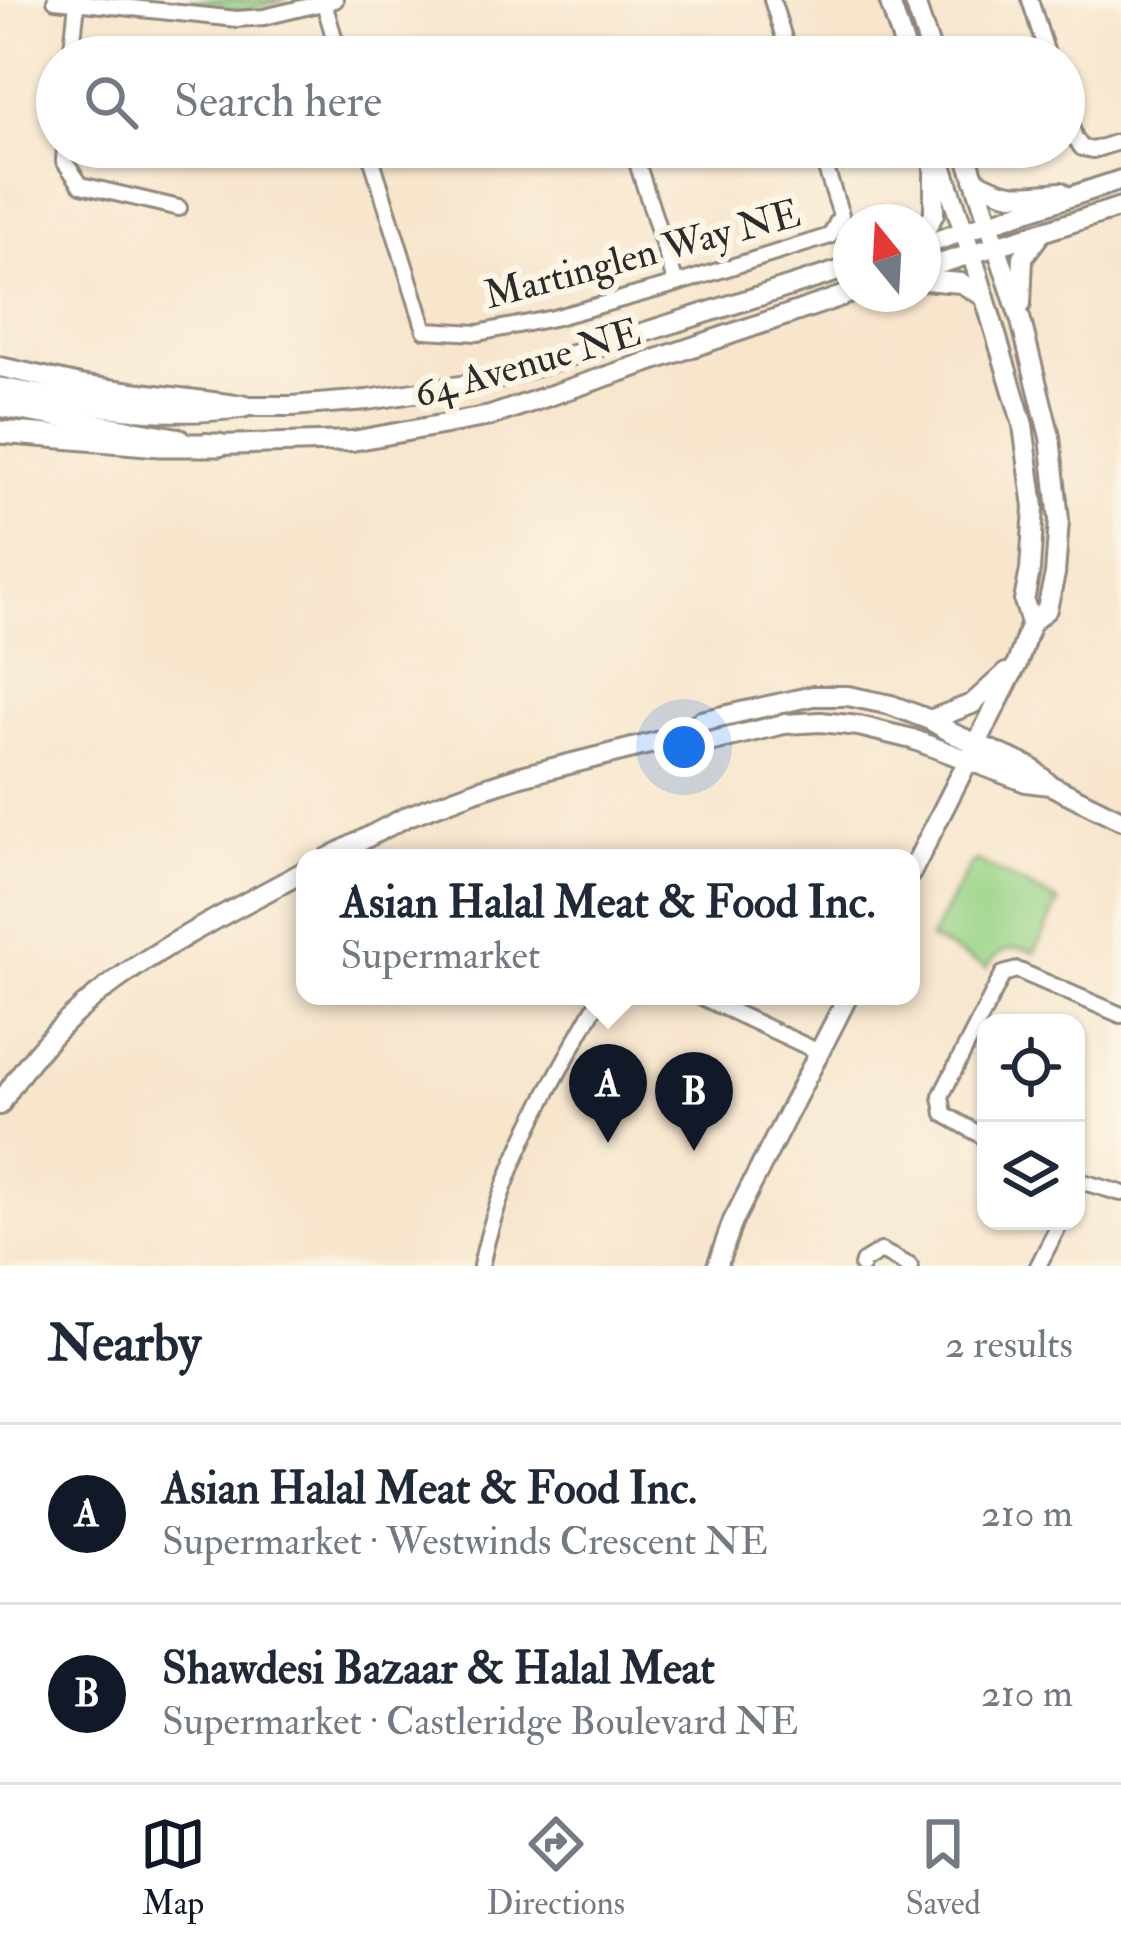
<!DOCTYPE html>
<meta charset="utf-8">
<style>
:root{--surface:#fff;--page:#f6f6f7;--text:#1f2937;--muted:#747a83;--line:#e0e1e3;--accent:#111827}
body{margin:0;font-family:"IM FELL Double Pica",serif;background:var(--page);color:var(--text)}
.controls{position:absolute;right:36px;bottom:36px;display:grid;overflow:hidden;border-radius:24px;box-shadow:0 3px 9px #0004}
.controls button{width:108px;height:108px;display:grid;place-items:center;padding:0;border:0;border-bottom:3px solid var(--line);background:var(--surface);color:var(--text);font:60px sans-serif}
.compass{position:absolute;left:833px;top:204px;width:108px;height:108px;border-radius:50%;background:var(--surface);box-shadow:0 3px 9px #0004;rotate:342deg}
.you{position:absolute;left:684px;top:747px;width:42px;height:42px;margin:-30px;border:9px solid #fff;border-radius:50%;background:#1a73e8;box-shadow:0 0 0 18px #1a73e833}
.badge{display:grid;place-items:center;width:78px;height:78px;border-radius:50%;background:var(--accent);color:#fff;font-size:39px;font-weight:700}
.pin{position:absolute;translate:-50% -99px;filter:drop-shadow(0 3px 6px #0008)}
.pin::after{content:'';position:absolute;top:63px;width:42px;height:36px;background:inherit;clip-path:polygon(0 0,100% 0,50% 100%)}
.popup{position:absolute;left:296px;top:849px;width:624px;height:156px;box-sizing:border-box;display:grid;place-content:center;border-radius:24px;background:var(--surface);filter:drop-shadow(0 3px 9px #0005);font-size:39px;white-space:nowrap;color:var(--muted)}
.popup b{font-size:45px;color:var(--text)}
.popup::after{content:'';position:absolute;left:50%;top:100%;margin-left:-24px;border:24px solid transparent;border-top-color:var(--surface)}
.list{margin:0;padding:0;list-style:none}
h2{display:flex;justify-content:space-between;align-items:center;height:156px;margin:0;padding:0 48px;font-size:51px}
h2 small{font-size:39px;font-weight:400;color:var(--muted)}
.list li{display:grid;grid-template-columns:78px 1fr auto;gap:36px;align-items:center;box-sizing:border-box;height:180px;padding:0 48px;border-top:3px solid var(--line)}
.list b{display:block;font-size:45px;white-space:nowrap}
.list p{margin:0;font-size:39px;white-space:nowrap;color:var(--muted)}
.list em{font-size:39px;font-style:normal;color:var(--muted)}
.icon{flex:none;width:66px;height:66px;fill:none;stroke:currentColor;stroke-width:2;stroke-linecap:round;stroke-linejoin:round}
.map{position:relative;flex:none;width:1121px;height:1266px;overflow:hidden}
.search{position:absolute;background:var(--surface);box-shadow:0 3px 9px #0004;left:36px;right:36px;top:36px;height:132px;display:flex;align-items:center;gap:30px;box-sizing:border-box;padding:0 42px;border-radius:66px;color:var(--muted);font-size:45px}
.sheet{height:516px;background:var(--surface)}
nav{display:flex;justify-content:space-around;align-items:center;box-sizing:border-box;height:168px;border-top:3px solid var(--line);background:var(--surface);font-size:33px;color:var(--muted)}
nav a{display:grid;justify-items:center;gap:6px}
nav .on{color:var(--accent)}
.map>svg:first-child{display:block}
.green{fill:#98d387;stroke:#627f59;stroke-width:3}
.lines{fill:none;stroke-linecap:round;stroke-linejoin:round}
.street-casing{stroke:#91887c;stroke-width:20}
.secondary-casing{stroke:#91887c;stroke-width:24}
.primary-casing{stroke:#91887c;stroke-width:27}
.street{stroke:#fff;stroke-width:14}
.secondary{stroke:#fff;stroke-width:18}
.primary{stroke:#fff;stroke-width:21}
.labels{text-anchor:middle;stroke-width:12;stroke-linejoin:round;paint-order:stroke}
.street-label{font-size:39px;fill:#2b2b2b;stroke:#fcf5e5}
</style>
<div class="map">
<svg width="1121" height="1266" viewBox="0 0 1121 1266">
<rect width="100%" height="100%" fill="#fcf5e5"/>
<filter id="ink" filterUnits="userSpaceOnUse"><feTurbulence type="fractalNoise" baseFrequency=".00833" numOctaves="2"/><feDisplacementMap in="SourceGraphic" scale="24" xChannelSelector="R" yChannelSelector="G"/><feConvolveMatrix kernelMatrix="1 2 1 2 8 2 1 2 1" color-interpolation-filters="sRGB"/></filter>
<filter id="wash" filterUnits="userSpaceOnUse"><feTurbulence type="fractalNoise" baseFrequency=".004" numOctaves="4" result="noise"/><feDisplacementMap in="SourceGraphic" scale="48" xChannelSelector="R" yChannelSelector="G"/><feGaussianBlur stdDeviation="2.7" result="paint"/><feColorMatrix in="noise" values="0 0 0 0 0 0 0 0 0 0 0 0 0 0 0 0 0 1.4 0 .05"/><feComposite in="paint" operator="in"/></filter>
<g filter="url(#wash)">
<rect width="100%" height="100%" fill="#f7e5cc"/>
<!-- green -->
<path class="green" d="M 189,0 L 288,0 L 243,11 L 194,7 Z
M 977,861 L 1059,902 L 1035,952 C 1015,944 997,949 987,968 L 930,939 L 970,865 Z"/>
</g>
<g filter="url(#ink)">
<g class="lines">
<!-- street casing -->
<g class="street-casing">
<path id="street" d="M 55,0 L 237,19 L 264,17 L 335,0
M 323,0 L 340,57
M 772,0 L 790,57
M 1030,0 L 1048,57
M 71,57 L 77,3
M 1064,106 L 1075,138 L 1082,148 L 1093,150 L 1121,141
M 65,147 L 64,161 L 81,185 L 179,208
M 368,147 L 425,330 L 478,333 L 553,318 L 676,284 L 830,236 L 841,215 L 819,147
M 632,147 L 676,284
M 699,996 L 819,1052
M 986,1138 L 944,1114 L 941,1096 L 1003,974 L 1017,970 L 1121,1015
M 1076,1180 L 1121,1193
M 481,1266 C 501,1168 552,1082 601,996
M 862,1266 L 863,1262 L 881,1251 L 910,1266
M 1038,1266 L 1061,1221"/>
</g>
<!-- secondary casing -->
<g class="secondary-casing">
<path id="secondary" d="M 889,0 L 908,57
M 914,0 L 933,57
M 936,147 L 976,268 L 1023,425 L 1034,507 L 1030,570 L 1024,601 L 1031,623
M 974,179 C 1010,200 1022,195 1061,192
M 923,234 L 934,214 L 934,164
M 923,245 L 1121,180
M 923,269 L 1121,207
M 923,280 L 961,283 L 985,297
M 1021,304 L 1023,257 L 1041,233
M 0,367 L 85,386 L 244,406 L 292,406 L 367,400 L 487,382 L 851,267
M 0,407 L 179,438
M 206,443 L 219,445 L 352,441 L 490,416 L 851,293
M 930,720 L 972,704 L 1006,673
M 671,739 L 705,743 L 784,724 L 821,722 L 859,726 L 912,739 L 1026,782 L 1050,785
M 328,858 L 408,816 L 475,791 L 521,776 L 669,739 L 701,721 L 813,696 L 848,696 L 891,705 L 930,720 L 954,734 L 1030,767 L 1050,785 L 1121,820
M 911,873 L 1017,664 L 1031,623 L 1047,609 L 1055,574 L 1059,520 L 1050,437 L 1021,321 L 964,147
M 0,1105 C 69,986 190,934 305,871
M 717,1266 L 733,1221 L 848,996"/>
</g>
<!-- primary casing -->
<g class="primary-casing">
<path id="primary" d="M 0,389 C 80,403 163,418 244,406
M 0,432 L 160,445 L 219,445"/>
</g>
<!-- street -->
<use href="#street" class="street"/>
<!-- secondary -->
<use href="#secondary" class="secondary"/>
<!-- primary -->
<use href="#primary" class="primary"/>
</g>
</g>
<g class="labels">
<!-- street labels -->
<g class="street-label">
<text transform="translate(642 253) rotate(-15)" y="14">Martinglen Way NE</text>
<text transform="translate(527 362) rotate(-16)" y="14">64 Avenue NE</text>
</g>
</g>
</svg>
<div class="controls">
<button><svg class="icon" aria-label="locate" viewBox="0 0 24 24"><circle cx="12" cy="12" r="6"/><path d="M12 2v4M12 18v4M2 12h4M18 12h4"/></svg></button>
<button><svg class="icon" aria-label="layers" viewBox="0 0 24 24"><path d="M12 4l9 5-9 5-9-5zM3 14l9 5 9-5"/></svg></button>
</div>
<svg class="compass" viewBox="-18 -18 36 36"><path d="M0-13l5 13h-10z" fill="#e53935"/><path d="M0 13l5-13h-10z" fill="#747a83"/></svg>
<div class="you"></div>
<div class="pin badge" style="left:608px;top:1143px">A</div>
<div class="popup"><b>Asian Halal Meat &amp; Food Inc.</b>Supermarket</div>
<div class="pin badge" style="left:694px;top:1151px">B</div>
<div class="search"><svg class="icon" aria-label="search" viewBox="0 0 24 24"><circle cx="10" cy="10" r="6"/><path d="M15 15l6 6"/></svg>Search here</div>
</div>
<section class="sheet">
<h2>Nearby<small>2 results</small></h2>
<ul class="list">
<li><span class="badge">A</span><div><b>Asian Halal Meat &amp; Food Inc.</b><p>Supermarket · Westwinds Crescent NE</p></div><em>210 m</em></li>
<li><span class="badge">B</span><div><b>Shawdesi Bazaar &amp; Halal Meat</b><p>Supermarket · Castleridge Boulevard NE</p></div><em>210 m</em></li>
</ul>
</section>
<nav>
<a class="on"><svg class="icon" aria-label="map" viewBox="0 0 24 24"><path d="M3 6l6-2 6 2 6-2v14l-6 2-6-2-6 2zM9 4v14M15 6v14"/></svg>Map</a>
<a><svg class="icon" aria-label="directions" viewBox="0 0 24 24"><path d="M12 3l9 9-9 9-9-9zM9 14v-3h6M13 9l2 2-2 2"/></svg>Directions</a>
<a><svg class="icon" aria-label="saved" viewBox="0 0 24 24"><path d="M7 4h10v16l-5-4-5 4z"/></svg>Saved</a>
</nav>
